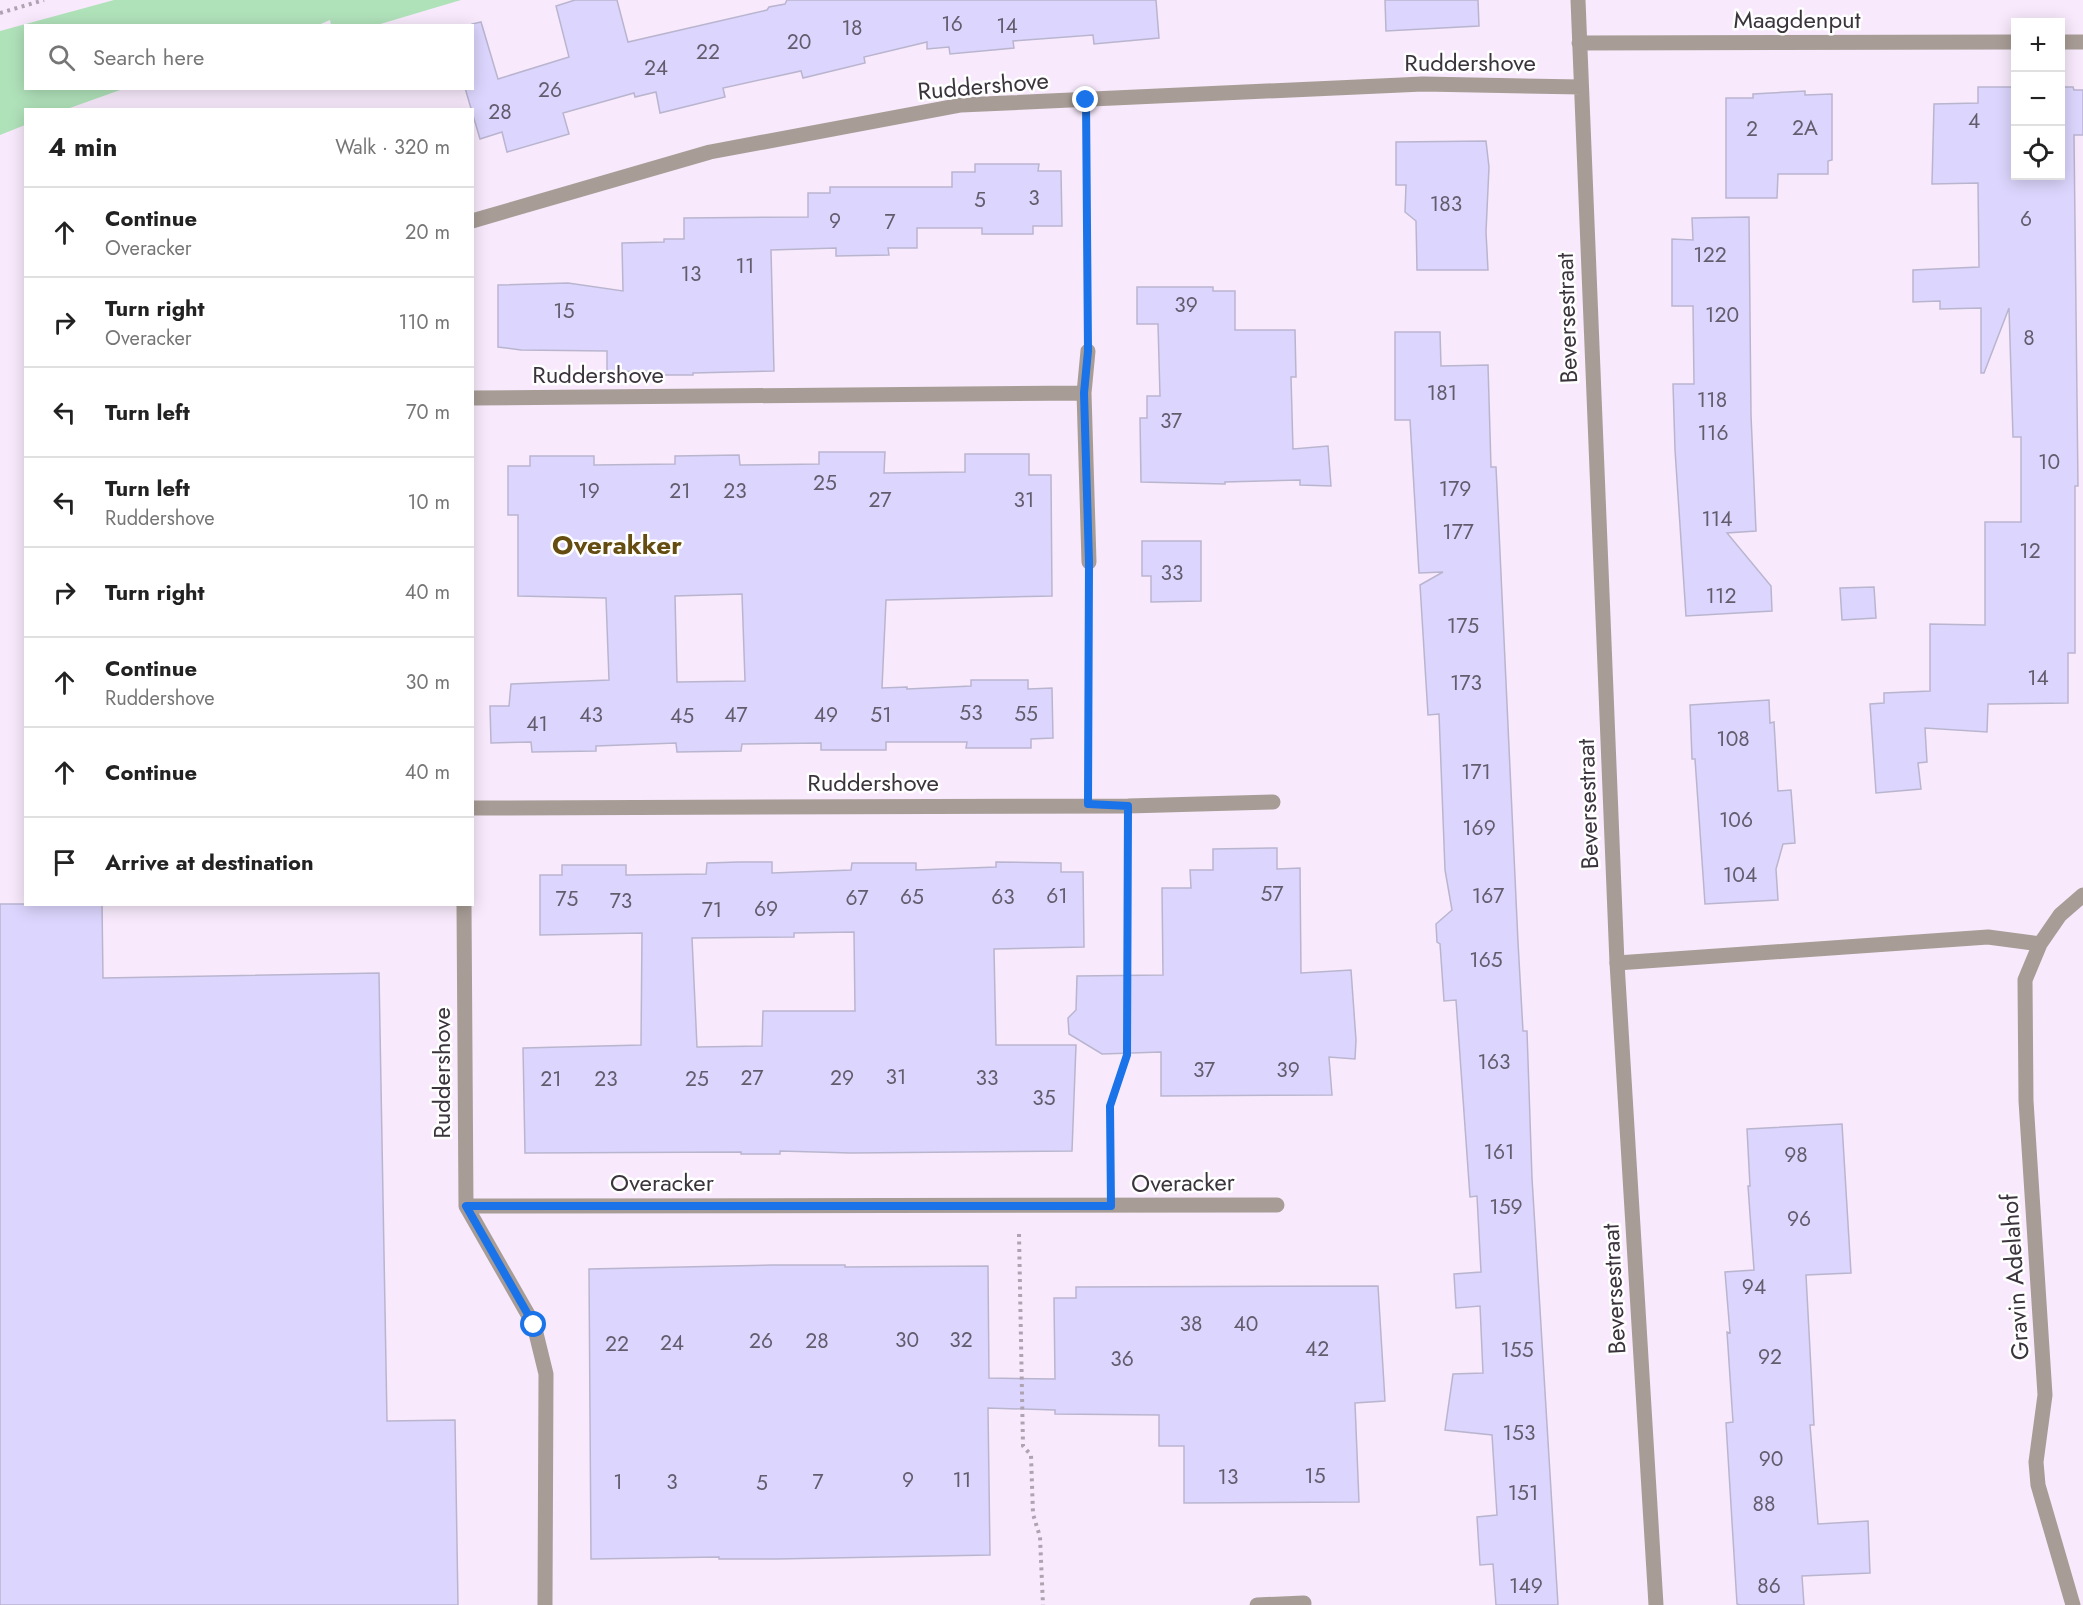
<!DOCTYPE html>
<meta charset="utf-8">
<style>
:root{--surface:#fff;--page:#f2f2f2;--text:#222;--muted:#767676;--line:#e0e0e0}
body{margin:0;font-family:Jost,sans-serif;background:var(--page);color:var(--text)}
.controls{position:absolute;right:18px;top:18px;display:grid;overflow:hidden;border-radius:0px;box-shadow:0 3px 15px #0003}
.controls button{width:54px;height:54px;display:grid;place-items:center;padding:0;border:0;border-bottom:2px solid var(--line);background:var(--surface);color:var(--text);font:30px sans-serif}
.stop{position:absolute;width:18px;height:18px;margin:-14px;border:4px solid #1a73e8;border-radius:50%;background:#fff}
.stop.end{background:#1a73e8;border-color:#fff;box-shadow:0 2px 6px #0008}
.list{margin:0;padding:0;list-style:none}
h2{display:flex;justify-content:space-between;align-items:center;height:78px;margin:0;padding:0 24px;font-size:26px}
h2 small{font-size:20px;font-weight:400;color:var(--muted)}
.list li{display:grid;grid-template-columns:39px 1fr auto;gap:18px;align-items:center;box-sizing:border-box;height:90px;padding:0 24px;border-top:2px solid var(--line)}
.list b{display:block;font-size:22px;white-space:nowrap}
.list p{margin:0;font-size:20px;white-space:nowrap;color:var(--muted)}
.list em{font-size:20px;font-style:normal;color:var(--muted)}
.icon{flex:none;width:33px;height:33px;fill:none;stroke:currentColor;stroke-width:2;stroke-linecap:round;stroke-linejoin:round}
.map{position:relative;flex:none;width:2083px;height:1605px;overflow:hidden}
.search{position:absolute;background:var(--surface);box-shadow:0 3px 15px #0003;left:24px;top:24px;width:450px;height:66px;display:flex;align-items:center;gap:15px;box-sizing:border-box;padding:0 21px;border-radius:0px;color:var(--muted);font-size:22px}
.panel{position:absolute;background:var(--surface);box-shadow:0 3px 15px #0003;left:24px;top:108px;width:450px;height:798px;border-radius:0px}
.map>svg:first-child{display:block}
.green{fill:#b0e2ba}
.building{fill:#dcd5fd;stroke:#bab5cf;stroke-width:1.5;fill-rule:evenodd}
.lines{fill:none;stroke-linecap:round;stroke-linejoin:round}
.path{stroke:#afa3b2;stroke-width:4;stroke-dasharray:3 4.5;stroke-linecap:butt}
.lane{stroke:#a89d96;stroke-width:15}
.street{stroke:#a89d96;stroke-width:15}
.route{stroke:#1a73e8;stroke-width:8}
.labels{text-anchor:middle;stroke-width:5;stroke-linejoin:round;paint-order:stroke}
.number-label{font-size:21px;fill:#635c6d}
.street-label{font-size:24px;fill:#3b343d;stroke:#fff}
.neighbourhood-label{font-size:26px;font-weight:bold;fill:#654d12;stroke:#fff}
</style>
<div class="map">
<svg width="2083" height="1605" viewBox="0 0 2083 1605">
<rect width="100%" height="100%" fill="#f8eafc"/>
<!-- green -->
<path class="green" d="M 114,0 L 461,0 L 377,25 L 331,25 L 330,20 L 316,26 L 26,26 L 26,88 L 123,89 L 67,109 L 26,110 L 25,125 L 0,135 L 0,31 Z"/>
<!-- building -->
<path class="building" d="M 575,0 L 617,0 L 628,42 L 767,10 L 769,7 L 785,4 L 787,0 L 1156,0 L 1159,38 L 1094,44 L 1093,35 L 1013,41 L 1014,48 L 950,54 L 949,47 L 927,49 L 927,42 L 864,57 L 865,63 L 803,78 L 801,71 L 723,88 L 725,97 L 660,113 L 656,92 L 635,97 L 634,93 L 563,113 L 569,134 L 507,152 L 502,132 L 480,139 L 465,88 L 472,88 L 472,24 L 481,22 L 498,79 L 569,57 L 556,6 Z
M 1385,0 L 1478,0 L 1479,26 L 1386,31 Z
M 1978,87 L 2016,87 L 2016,176 L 2061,176 L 2061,87 L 2073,87 L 2074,90 L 2083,90 L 2083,135 L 2074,135 L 2078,486 L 2075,486 L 2075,653 L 2068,653 L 2068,703 L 1988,704 L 1987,732 L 1925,728 L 1927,762 L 1918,763 L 1921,789 L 1876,793 L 1870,704 L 1884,703 L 1884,693 L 1930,691 L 1930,624 L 1985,625 L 1985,522 L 2021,522 L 2021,437 L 2013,437 L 2009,308 L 1984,373 L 1981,373 L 1981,308 L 1940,309 L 1940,301 L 1913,302 L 1913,270 L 1979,267 L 1978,183 L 1932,184 L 1934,104 L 1978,103 Z
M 1805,91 L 1805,95 L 1832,94 L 1832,160 L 1828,161 L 1828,174 L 1778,174 L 1777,198 L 1726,198 L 1726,98 L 1753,98 L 1753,94 Z
M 1486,141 L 1489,167 L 1486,232 L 1488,270 L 1417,270 L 1416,221 L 1405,212 L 1406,185 L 1396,185 L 1396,142 Z
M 975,164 L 1039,164 L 1038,171 L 1061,171 L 1062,226 L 1033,226 L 1033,234 L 982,234 L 982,228 L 917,228 L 917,248 L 888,248 L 889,255 L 836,256 L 836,248 L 771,250 L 774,371 L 693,373 L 693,375 L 645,375 L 645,371 L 607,372 L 607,351 L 521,350 L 498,347 L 498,285 L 568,283 L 623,291 L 622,243 L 664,242 L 664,239 L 684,239 L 684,218 L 808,217 L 808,193 L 830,193 L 830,187 L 952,187 L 952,172 L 975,172 Z
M 1749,217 L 1751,415 L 1756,531 L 1727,533 L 1771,586 L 1772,611 L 1686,616 L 1675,450 L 1673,384 L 1694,384 L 1693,306 L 1672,306 L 1672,239 L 1693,240 L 1692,218 Z
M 1137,287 L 1213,287 L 1213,291 L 1235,291 L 1235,330 L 1295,330 L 1296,377 L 1291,377 L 1293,449 L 1328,446 L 1331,486 L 1300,485 L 1300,480 L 1225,482 L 1225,484 L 1141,482 L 1140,418 L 1147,418 L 1147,396 L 1160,396 L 1158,324 L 1137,324 Z
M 1395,332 L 1440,332 L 1441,366 L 1488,365 L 1491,467 L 1496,467 L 1498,509 L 1518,942 L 1523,1031 L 1527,1031 L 1532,1178 L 1558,1605 L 1496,1605 L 1493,1564 L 1480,1565 L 1477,1517 L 1497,1515 L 1492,1435 L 1445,1430 L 1453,1374 L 1483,1373 L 1480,1306 L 1456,1308 L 1454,1274 L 1481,1272 L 1477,1196 L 1470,1197 L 1456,1000 L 1444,1001 L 1440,944 L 1437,942 L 1436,924 L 1452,910 L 1445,870 L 1439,714 L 1428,715 L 1420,585 L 1443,572 L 1419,573 L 1410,420 L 1395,420 Z
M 819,452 L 885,452 L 884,473 L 965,472 L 965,454 L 1029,454 L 1029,475 L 1051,475 L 1052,596 L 886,600 L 882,688 L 907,687 L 907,689 L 971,686 L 971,680 L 1028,680 L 1028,689 L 1052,688 L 1053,738 L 1031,739 L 1031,748 L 966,748 L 967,742 L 886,742 L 886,750 L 821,750 L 821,743 L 742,744 L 741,751 L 677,752 L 676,743 L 596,746 L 596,751 L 532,752 L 531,742 L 491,743 L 490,706 L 509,706 L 511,684 L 609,680 L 606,598 L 518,596 L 518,515 L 508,515 L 508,466 L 530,466 L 530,456 L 594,456 L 594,465 L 675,464 L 675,456 L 739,455 L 740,465 L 819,464 ZM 742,594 L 745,681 L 677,682 L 675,596 Z
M 1142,541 L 1201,541 L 1201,601 L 1151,602 L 1151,576 L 1142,576 Z
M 1874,587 L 1876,618 L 1842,620 L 1840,588 Z
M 1769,700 L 1770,723 L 1774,722 L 1778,791 L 1791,790 L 1795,843 L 1783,844 L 1776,869 L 1778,900 L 1705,904 L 1695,759 L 1692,759 L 1690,705 Z
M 1277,848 L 1277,869 L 1300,868 L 1301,973 L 1351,970 L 1356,1040 L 1355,1059 L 1329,1057 L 1332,1095 L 1161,1096 L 1161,1052 L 1102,1054 L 1069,1034 L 1068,1018 L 1076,1010 L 1077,976 L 1163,975 L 1162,888 L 1191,888 L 1190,870 L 1213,870 L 1213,849 Z
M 739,862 L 772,862 L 772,873 L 851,870 L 852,863 L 916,863 L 916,870 L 996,867 L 996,862 L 1061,863 L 1061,872 L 1083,872 L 1084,947 L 994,949 L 996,1045 L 1076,1045 L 1072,1151 L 851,1153 L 780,1151 L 780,1154 L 741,1154 L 741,1152 L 525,1153 L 523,1048 L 641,1045 L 642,933 L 540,935 L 540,875 L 562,875 L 562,865 L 626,865 L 626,875 L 706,874 L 707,863 ZM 854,932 L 855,1011 L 763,1011 L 762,1046 L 697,1047 L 692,938 L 794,937 L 794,933 Z
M 0,904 L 102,904 L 103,978 L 379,973 L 387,1421 L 455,1420 L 458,1605 L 0,1605 Z
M 1842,1124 L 1851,1273 L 1806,1275 L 1814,1425 L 1810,1425 L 1818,1524 L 1868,1521 L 1870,1573 L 1802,1576 L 1804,1605 L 1740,1605 L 1737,1604 L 1726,1423 L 1733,1422 L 1727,1332 L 1730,1333 L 1725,1272 L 1754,1270 L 1748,1186 L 1750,1186 L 1747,1129 Z
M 772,1265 L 845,1265 L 845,1267 L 988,1266 L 989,1378 L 1055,1379 L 1054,1298 L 1076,1298 L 1076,1287 L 1378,1286 L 1385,1401 L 1355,1403 L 1359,1502 L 1184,1503 L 1184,1446 L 1159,1446 L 1159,1415 L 1055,1414 L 1055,1410 L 988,1408 L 990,1555 L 776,1559 L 719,1559 L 719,1557 L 591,1559 L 589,1269 Z"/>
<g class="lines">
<!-- path -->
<path class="path" d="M 0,13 L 44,0
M 1086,127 L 1088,323
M 1088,780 L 1089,589
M 1111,1177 L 1110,1105 L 1127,1055 L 1128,833
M 1019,1234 L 1023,1446 L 1031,1455 L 1033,1514 L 1040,1537 L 1043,1605"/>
<!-- lane -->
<path class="lane" d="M 1617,963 L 1988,937 L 2040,944
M 2073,1605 L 2038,1485 L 2036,1462 L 2045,1395 L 2026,1101 L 2025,980 L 2040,944 L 2060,915 L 2083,895"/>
<!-- street -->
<path class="street" d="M 1578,0 L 1617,963 L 1656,1605
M 2060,42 L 2083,42
M 1579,43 L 2016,42
M 472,221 L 710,152 L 961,105 L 1423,84 L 1581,87
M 1088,351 L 1084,393 L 1089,562
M 472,398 L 1084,393
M 472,808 L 1128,806 L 1273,802
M 464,904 L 466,1206
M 545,1605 L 546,1374 L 534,1325 L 466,1206 L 1277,1205
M 1257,1605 L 1304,1603"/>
</g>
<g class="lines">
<!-- route -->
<path class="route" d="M 534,1325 L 466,1206 L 1111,1206 L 1110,1106 L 1127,1055 L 1128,806 L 1088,804 L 1089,562 L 1084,393 L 1088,351 L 1086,100"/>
</g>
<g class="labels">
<!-- number labels -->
<g class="number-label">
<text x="952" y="31">16</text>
<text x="1007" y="33">14</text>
<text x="852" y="35">18</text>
<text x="799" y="49">20</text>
<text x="708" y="59">22</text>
<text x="656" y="75">24</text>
<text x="550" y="97">26</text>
<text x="500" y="119">28</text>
<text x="1974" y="128">4</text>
<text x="1805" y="135">2A</text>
<text x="1752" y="136">2</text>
<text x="1034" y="205">3</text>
<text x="980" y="207">5</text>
<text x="1446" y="211">183</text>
<text x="2026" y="226">6</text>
<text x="835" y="228">9</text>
<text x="890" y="229">7</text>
<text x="1710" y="262">122</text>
<text x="745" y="273">11</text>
<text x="691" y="281">13</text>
<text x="1186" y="312">39</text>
<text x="564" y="318">15</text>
<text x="1722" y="322">120</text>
<text x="2029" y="345">8</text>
<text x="1442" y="400">181</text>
<text x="1712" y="407">118</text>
<text x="1171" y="428">37</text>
<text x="1713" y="440">116</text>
<text x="2049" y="469">10</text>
<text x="825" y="490">25</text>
<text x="1455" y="496">179</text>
<text x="589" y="498">19</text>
<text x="680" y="498">21</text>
<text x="735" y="498">23</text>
<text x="880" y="507">27</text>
<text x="1024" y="507">31</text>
<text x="1717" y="526">114</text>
<text x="1458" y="539">177</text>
<text x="2030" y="558">12</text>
<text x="1172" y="580">33</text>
<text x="1721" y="603">112</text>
<text x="1463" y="633">175</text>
<text x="2038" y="685">14</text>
<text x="1466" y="690">173</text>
<text x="971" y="720">53</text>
<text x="1026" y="721">55</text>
<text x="591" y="722">43</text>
<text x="736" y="722">47</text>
<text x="826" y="722">49</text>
<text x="881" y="722">51</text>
<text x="682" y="723">45</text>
<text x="537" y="731">41</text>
<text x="1733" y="746">108</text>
<text x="1476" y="779">171</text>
<text x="1736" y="827">106</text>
<text x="1479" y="835">169</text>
<text x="1740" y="882">104</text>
<text x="1272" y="901">57</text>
<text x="1057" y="903">61</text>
<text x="1488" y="903">167</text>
<text x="912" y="904">65</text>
<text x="1003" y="904">63</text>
<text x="857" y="905">67</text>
<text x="567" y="906">75</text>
<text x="621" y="908">73</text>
<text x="766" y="916">69</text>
<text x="712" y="917">71</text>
<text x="1486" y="967">165</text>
<text x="1494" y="1069">163</text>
<text x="1204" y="1077">37</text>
<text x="1288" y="1077">39</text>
<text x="896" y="1084">31</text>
<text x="752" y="1085">27</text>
<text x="842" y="1085">29</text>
<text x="987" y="1085">33</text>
<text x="551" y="1086">21</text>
<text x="606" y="1086">23</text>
<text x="697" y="1086">25</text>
<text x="1044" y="1105">35</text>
<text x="1499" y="1159">161</text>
<text x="1796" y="1162">98</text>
<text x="1506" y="1214">159</text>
<text x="1799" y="1226">96</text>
<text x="1754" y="1294">94</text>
<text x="1191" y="1331">38</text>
<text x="1246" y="1331">40</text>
<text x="907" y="1347">30</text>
<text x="961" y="1347">32</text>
<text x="761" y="1348">26</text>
<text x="817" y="1348">28</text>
<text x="672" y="1350">24</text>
<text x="617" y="1351">22</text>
<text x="1317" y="1356">42</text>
<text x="1517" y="1357">155</text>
<text x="1770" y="1364">92</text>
<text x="1122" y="1366">36</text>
<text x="1519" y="1440">153</text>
<text x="1771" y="1466">90</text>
<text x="1315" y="1483">15</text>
<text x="1228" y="1484">13</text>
<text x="908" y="1487">9</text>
<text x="962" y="1487">11</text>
<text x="618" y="1489">1</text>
<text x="672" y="1489">3</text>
<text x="818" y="1489">7</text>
<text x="762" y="1490">5</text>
<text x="1523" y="1500">151</text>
<text x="1764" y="1511">88</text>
<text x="1526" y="1593">149</text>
<text x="1769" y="1593">86</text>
</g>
<!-- street labels -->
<g class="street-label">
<text x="1797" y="28">Maagdenput</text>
<text x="1470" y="71">Ruddershove</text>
<text transform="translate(983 86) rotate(-5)" y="8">Ruddershove</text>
<text transform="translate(1567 318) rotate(-92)" y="8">Beversestraat</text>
<text x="598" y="383">Ruddershove</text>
<text x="873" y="791">Ruddershove</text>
<text transform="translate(1588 804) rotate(-92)" y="8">Beversestraat</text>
<text transform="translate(442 1073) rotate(-90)" y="8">Ruddershove</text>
<text x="662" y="1191">Overacker</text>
<text transform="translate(1183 1183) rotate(-1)" y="8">Overacker</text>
<text transform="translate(2015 1277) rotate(-94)" y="8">Gravin Adelahof</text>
<text transform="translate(1614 1289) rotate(-93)" y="8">Beversestraat</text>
</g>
<!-- neighbourhood labels -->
<g class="neighbourhood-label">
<text x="617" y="554">Overakker</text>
</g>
</g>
</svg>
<div class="controls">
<button>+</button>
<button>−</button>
<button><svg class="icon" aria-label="locate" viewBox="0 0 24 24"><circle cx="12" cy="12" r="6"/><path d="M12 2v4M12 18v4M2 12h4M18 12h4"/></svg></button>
</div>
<div class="stop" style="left:534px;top:1325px"></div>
<div class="stop end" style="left:1086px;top:100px"></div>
<div class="search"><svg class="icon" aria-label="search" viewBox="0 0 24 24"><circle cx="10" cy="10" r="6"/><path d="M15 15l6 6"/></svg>Search here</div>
<section class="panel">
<h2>4 min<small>Walk · 320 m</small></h2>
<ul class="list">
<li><svg class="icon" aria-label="ahead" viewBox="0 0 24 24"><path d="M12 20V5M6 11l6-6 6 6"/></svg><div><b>Continue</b><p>Overacker</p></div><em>20 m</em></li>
<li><svg class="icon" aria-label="right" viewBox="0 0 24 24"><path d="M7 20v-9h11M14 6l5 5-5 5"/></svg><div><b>Turn right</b><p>Overacker</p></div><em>110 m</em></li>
<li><svg class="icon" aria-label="left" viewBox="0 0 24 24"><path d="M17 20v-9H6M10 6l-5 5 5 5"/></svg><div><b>Turn left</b></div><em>70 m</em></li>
<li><svg class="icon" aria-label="left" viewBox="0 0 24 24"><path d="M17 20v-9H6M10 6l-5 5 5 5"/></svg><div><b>Turn left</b><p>Ruddershove</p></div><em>10 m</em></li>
<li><svg class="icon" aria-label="right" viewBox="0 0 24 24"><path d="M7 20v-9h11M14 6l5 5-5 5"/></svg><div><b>Turn right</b></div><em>40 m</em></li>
<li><svg class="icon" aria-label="ahead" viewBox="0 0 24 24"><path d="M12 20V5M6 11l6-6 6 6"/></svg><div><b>Continue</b><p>Ruddershove</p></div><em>30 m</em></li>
<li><svg class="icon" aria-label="ahead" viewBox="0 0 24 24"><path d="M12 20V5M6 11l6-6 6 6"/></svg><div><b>Continue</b></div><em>40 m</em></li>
<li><svg class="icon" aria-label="arrive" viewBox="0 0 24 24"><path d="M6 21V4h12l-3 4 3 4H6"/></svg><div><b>Arrive at destination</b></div></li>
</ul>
</section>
</div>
